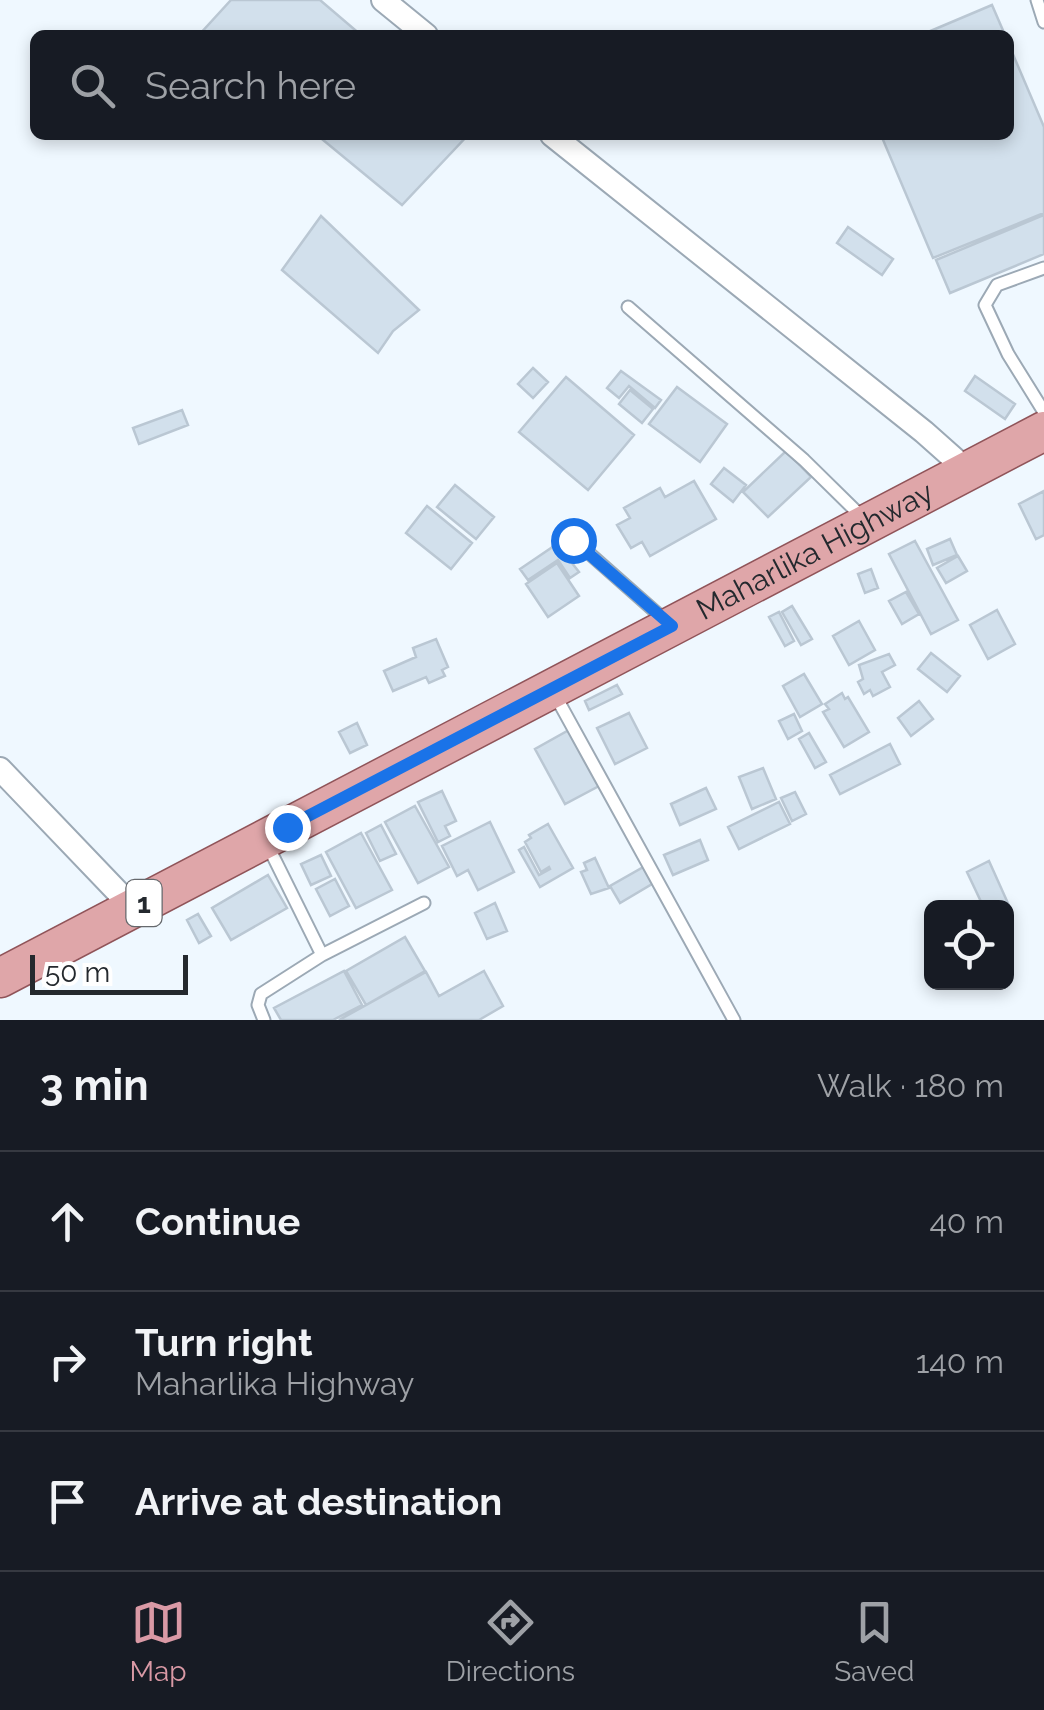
<!DOCTYPE html>
<meta charset="utf-8">
<style>
:root{--surface:#171b24;--page:#242831;--text:#f1f3f6;--muted:#9ea1a6;--line:#363941;--accent:#d999a5}
body{margin:0;font-family:Raleway,sans-serif;background:var(--page);color:var(--text)}
.controls{position:absolute;right:30px;bottom:30px;display:grid;overflow:hidden;border-radius:15px;box-shadow:0 5px 15px #0003}
.controls button{width:90px;height:90px;display:grid;place-items:center;padding:0;border:0;border-bottom:2px solid var(--line);background:var(--surface);color:var(--text);font:50px sans-serif}
.scale{position:absolute;left:30px;bottom:25px;width:158px;box-sizing:border-box;padding-left:10px;border:5px solid #24292e;border-top:0;font-size:28px;line-height:35px;white-space:nowrap;color:#24292e;-webkit-text-stroke:8px #fff;paint-order:stroke}
.stop{position:absolute;width:30px;height:30px;margin:-22px;border:8px solid #1a73e8;border-radius:50%;background:#fff}
.stop.end{background:#1a73e8;border-color:#fff;box-shadow:0 2px 10px #0008}
.list{margin:0;padding:0;list-style:none}
h2{display:flex;justify-content:space-between;align-items:center;height:130px;margin:0;padding:0 40px;font-size:42px}
h2 small{font-size:32px;font-weight:400;color:var(--muted)}
.list li{display:grid;grid-template-columns:65px 1fr auto;gap:30px;align-items:center;box-sizing:border-box;height:140px;padding:0 40px;border-top:2px solid var(--line)}
.list b{display:block;font-size:38px;white-space:nowrap}
.list p{margin:0;font-size:32px;white-space:nowrap;color:var(--muted)}
.list em{font-size:32px;font-style:normal;color:var(--muted)}
.icon{flex:none;width:55px;height:55px;fill:none;stroke:currentColor;stroke-width:2;stroke-linecap:round;stroke-linejoin:round}
.map{position:relative;flex:none;width:1044px;height:1020px;overflow:hidden}
.search{position:absolute;background:var(--surface);box-shadow:0 5px 15px #0003;left:30px;right:30px;top:30px;height:110px;display:flex;align-items:center;gap:25px;box-sizing:border-box;padding:0 35px;border-radius:15px;color:var(--muted);font-size:38px}
.sheet{height:550px;background:var(--surface)}
nav{display:flex;justify-content:space-around;align-items:center;box-sizing:border-box;height:140px;border-top:2px solid var(--line);background:var(--surface);font-size:28px;color:var(--muted)}
nav a{display:grid;justify-items:center;gap:5px}
nav .on{color:var(--accent)}
.map>svg:first-child{display:block}
.building{fill:#d2e0ec;stroke:#bac7d3;stroke-width:2.5}
.lines{fill:none;stroke-linecap:round;stroke-linejoin:round}
.service-casing{stroke:#9ca9b5;stroke-width:15}
.minor-casing{stroke:#9ca9b5;stroke-width:26}
.primary-casing{stroke:#905459;stroke-width:41}
.service{stroke:#fff;stroke-width:11}
.minor{stroke:#fff;stroke-width:22}
.primary{stroke:#dfa6a9;stroke-width:38}
.route{stroke:#1a73e8;stroke-width:12}
.labels{text-anchor:middle;stroke-width:8;stroke-linejoin:round;paint-order:stroke}
.shield{fill:#fff;stroke:#66696d;stroke-width:2.5}
.shield-label{font-size:28px;font-weight:bold;fill:#24292e}
.street-label{font-size:30px;fill:#24292e;stroke:#fff}
</style>
<div class="map">
<svg width="1044" height="1020" viewBox="0 0 1044 1020">
<rect width="100%" height="100%" fill="#eff8ff"/>
<!-- building -->
<path class="building" d="M 231,0 L 320,0 L 361,35 L 199,35 Z
M 992,5 L 1005,35 L 921,35 Z
M 1009,45 L 1044,127 L 1044,213 L 933,258 L 881,135 L 1009,135 Z
M 317,135 L 468,135 L 402,205 Z
M 1044,215 L 1044,254 L 950,293 L 936,260 Z
M 321,216 L 419,310 L 393,331 L 378,353 L 282,270 Z
M 848,227 L 893,259 L 882,275 L 837,243 Z
M 533,368 L 548,382 L 533,398 L 518,384 Z
M 621,371 L 661,400 L 655,408 L 629,386 L 619,398 L 607,388 Z
M 975,376 L 1015,404 L 1005,419 L 965,391 Z
M 566,377 L 634,435 L 588,490 L 519,432 Z
M 677,387 L 727,424 L 700,462 L 649,424 Z
M 630,390 L 653,409 L 642,423 L 619,404 Z
M 182,410 L 188,425 L 139,444 L 133,428 Z
M 786,451 L 811,477 L 768,517 L 743,492 Z
M 724,468 L 746,485 L 733,502 L 711,484 Z
M 694,481 L 716,519 L 650,556 L 642,542 L 631,548 L 617,525 L 630,518 L 624,508 L 660,488 L 665,497 Z
M 455,485 L 494,517 L 476,539 L 437,507 Z
M 1044,491 L 1044,535 L 1036,539 L 1019,504 Z
M 427,506 L 472,543 L 451,569 L 406,533 Z
M 950,539 L 957,555 L 933,565 L 927,549 Z
M 915,541 L 958,620 L 931,634 L 889,554 Z
M 557,544 L 579,572 L 570,578 L 558,560 L 528,580 L 520,569 Z
M 958,556 L 967,571 L 946,583 L 937,568 Z
M 557,563 L 579,596 L 548,617 L 526,584 Z
M 871,569 L 878,588 L 865,593 L 858,574 Z
M 906,592 L 919,614 L 902,624 L 889,601 Z
M 792,606 L 812,639 L 801,645 L 782,612 Z
M 997,610 L 1015,644 L 988,659 L 970,625 Z
M 779,612 L 794,641 L 785,646 L 769,617 Z
M 859,621 L 875,650 L 849,665 L 833,636 Z
M 436,639 L 448,667 L 442,670 L 445,676 L 429,683 L 426,677 L 393,691 L 384,671 L 416,657 L 413,648 Z
M 931,653 L 960,676 L 947,692 L 918,669 Z
M 889,654 L 895,665 L 882,672 L 890,687 L 873,696 L 870,690 L 864,694 L 858,682 L 863,679 L 859,665 Z
M 804,674 L 822,704 L 800,717 L 783,686 Z
M 617,685 L 622,694 L 589,710 L 585,701 Z
M 842,693 L 845,699 L 848,697 L 869,732 L 844,747 L 823,712 L 829,709 L 825,704 Z
M 919,701 L 933,719 L 911,736 L 898,718 Z
M 629,713 L 647,748 L 615,764 L 597,728 Z
M 794,714 L 802,731 L 788,739 L 779,721 Z
M 357,723 L 367,745 L 350,753 L 339,732 Z
M 569,730 L 599,786 L 565,804 L 535,749 Z
M 809,733 L 826,762 L 815,768 L 799,739 Z
M 890,744 L 900,764 L 840,794 L 830,775 Z
M 763,768 L 776,799 L 752,809 L 739,777 Z
M 706,788 L 716,809 L 680,825 L 671,804 Z
M 442,791 L 456,821 L 445,826 L 450,836 L 438,842 L 418,802 Z
M 795,792 L 806,814 L 792,821 L 781,798 Z
M 779,802 L 790,824 L 739,849 L 728,827 Z
M 415,806 L 449,867 L 418,883 L 385,822 Z
M 490,822 L 514,872 L 478,890 L 468,870 L 457,876 L 442,846 Z
M 548,824 L 573,868 L 540,887 L 519,850 L 524,847 L 539,875 L 550,869 L 549,867 L 541,872 L 525,842 L 531,838 L 529,835 Z
M 381,825 L 396,854 L 380,861 L 366,833 Z
M 361,833 L 392,890 L 356,908 L 326,852 Z
M 700,840 L 708,860 L 673,875 L 664,855 Z
M 321,855 L 331,876 L 311,885 L 301,864 Z
M 595,858 L 609,888 L 591,894 L 581,872 L 587,870 L 584,863 Z
M 989,861 L 1011,910 L 1006,912 L 1006,908 L 984,908 L 967,872 Z
M 647,865 L 657,881 L 620,903 L 610,886 Z
M 268,875 L 287,908 L 231,940 L 212,908 Z
M 335,879 L 349,906 L 330,916 L 316,889 Z
M 495,903 L 507,931 L 487,939 L 475,913 Z
M 198,914 L 211,936 L 199,943 L 187,920 Z
M 405,937 L 425,971 L 366,1005 L 346,971 Z
M 344,971 L 362,1005 L 333,1020 L 281,1020 L 274,1008 Z
M 484,971 L 503,1006 L 479,1020 L 339,1020 L 426,972 L 439,996 Z"/>
<g class="lines">
<!-- service casing -->
<g class="service-casing">
<path id="service" d="M 1037,0 L 1044,22
M 1044,268 L 997,285 L 985,305 L 1008,354 L 1044,412
M 628,307 L 804,460 L 864,519
M 573,539 L 667,622
M 555,695 L 734,1020
M 268,846 L 322,955 L 424,903
M 264,1020 L 258,1005 L 261,994 L 322,955"/>
</g>
<!-- minor casing -->
<g class="minor-casing">
<path id="minor" d="M 383,0 L 426,35
M 552,135 L 924,432 L 969,472
M 0,769 L 134,909"/>
</g>
<!-- primary casing -->
<g class="primary-casing">
<g id="primary">
<path id="s1" d="M 0,978 L 1044,431"/>
</g>
</g>
<!-- service -->
<use href="#service" class="service"/>
<!-- minor -->
<use href="#minor" class="minor"/>
<!-- primary -->
<use href="#primary" class="primary"/>
</g>
<g class="lines">
<!-- route -->
<path class="route" d="M 287,827 L 672,626 L 573,540"/>
</g>
<g class="labels">
<!-- shield labels -->
<rect class="shield" x="126.5" y="880" width="35" height="46" rx="8"/>
<g class="shield-label">
<text x="144" y="913">1</text>
</g>
<!-- street labels -->
<g class="street-label">
<text dy="10" stroke="none"><textPath href="#s1" startOffset="920">Maharlika Highway</textPath></text>
</g>
</g>
</svg>
<div class="controls">
<button><svg class="icon" aria-label="locate" viewBox="0 0 24 24"><circle cx="12" cy="12" r="6"/><path d="M12 2v4M12 18v4M2 12h4M18 12h4"/></svg></button>
</div>
<div class="scale">50 m</div>
<div class="stop" style="left:573px;top:540px"></div>
<div class="stop end" style="left:287px;top:827px"></div>
<div class="search"><svg class="icon" aria-label="search" viewBox="0 0 24 24"><circle cx="10" cy="10" r="6"/><path d="M15 15l6 6"/></svg>Search here</div>
</div>
<section class="sheet">
<h2>3 min<small>Walk · 180 m</small></h2>
<ul class="list">
<li><svg class="icon" aria-label="ahead" viewBox="0 0 24 24"><path d="M12 20V5M6 11l6-6 6 6"/></svg><div><b>Continue</b></div><em>40 m</em></li>
<li><svg class="icon" aria-label="right" viewBox="0 0 24 24"><path d="M7 20v-9h11M14 6l5 5-5 5"/></svg><div><b>Turn right</b><p>Maharlika Highway</p></div><em>140 m</em></li>
<li><svg class="icon" aria-label="arrive" viewBox="0 0 24 24"><path d="M6 21V4h12l-3 4 3 4H6"/></svg><div><b>Arrive at destination</b></div></li>
</ul>
</section>
<nav>
<a class="on"><svg class="icon" aria-label="map" viewBox="0 0 24 24"><path d="M3 6l6-2 6 2 6-2v14l-6 2-6-2-6 2zM9 4v14M15 6v14"/></svg>Map</a>
<a><svg class="icon" aria-label="directions" viewBox="0 0 24 24"><path d="M12 3l9 9-9 9-9-9zM9 14v-3h6M13 9l2 2-2 2"/></svg>Directions</a>
<a><svg class="icon" aria-label="saved" viewBox="0 0 24 24"><path d="M7 4h10v16l-5-4-5 4z"/></svg>Saved</a>
</nav>
